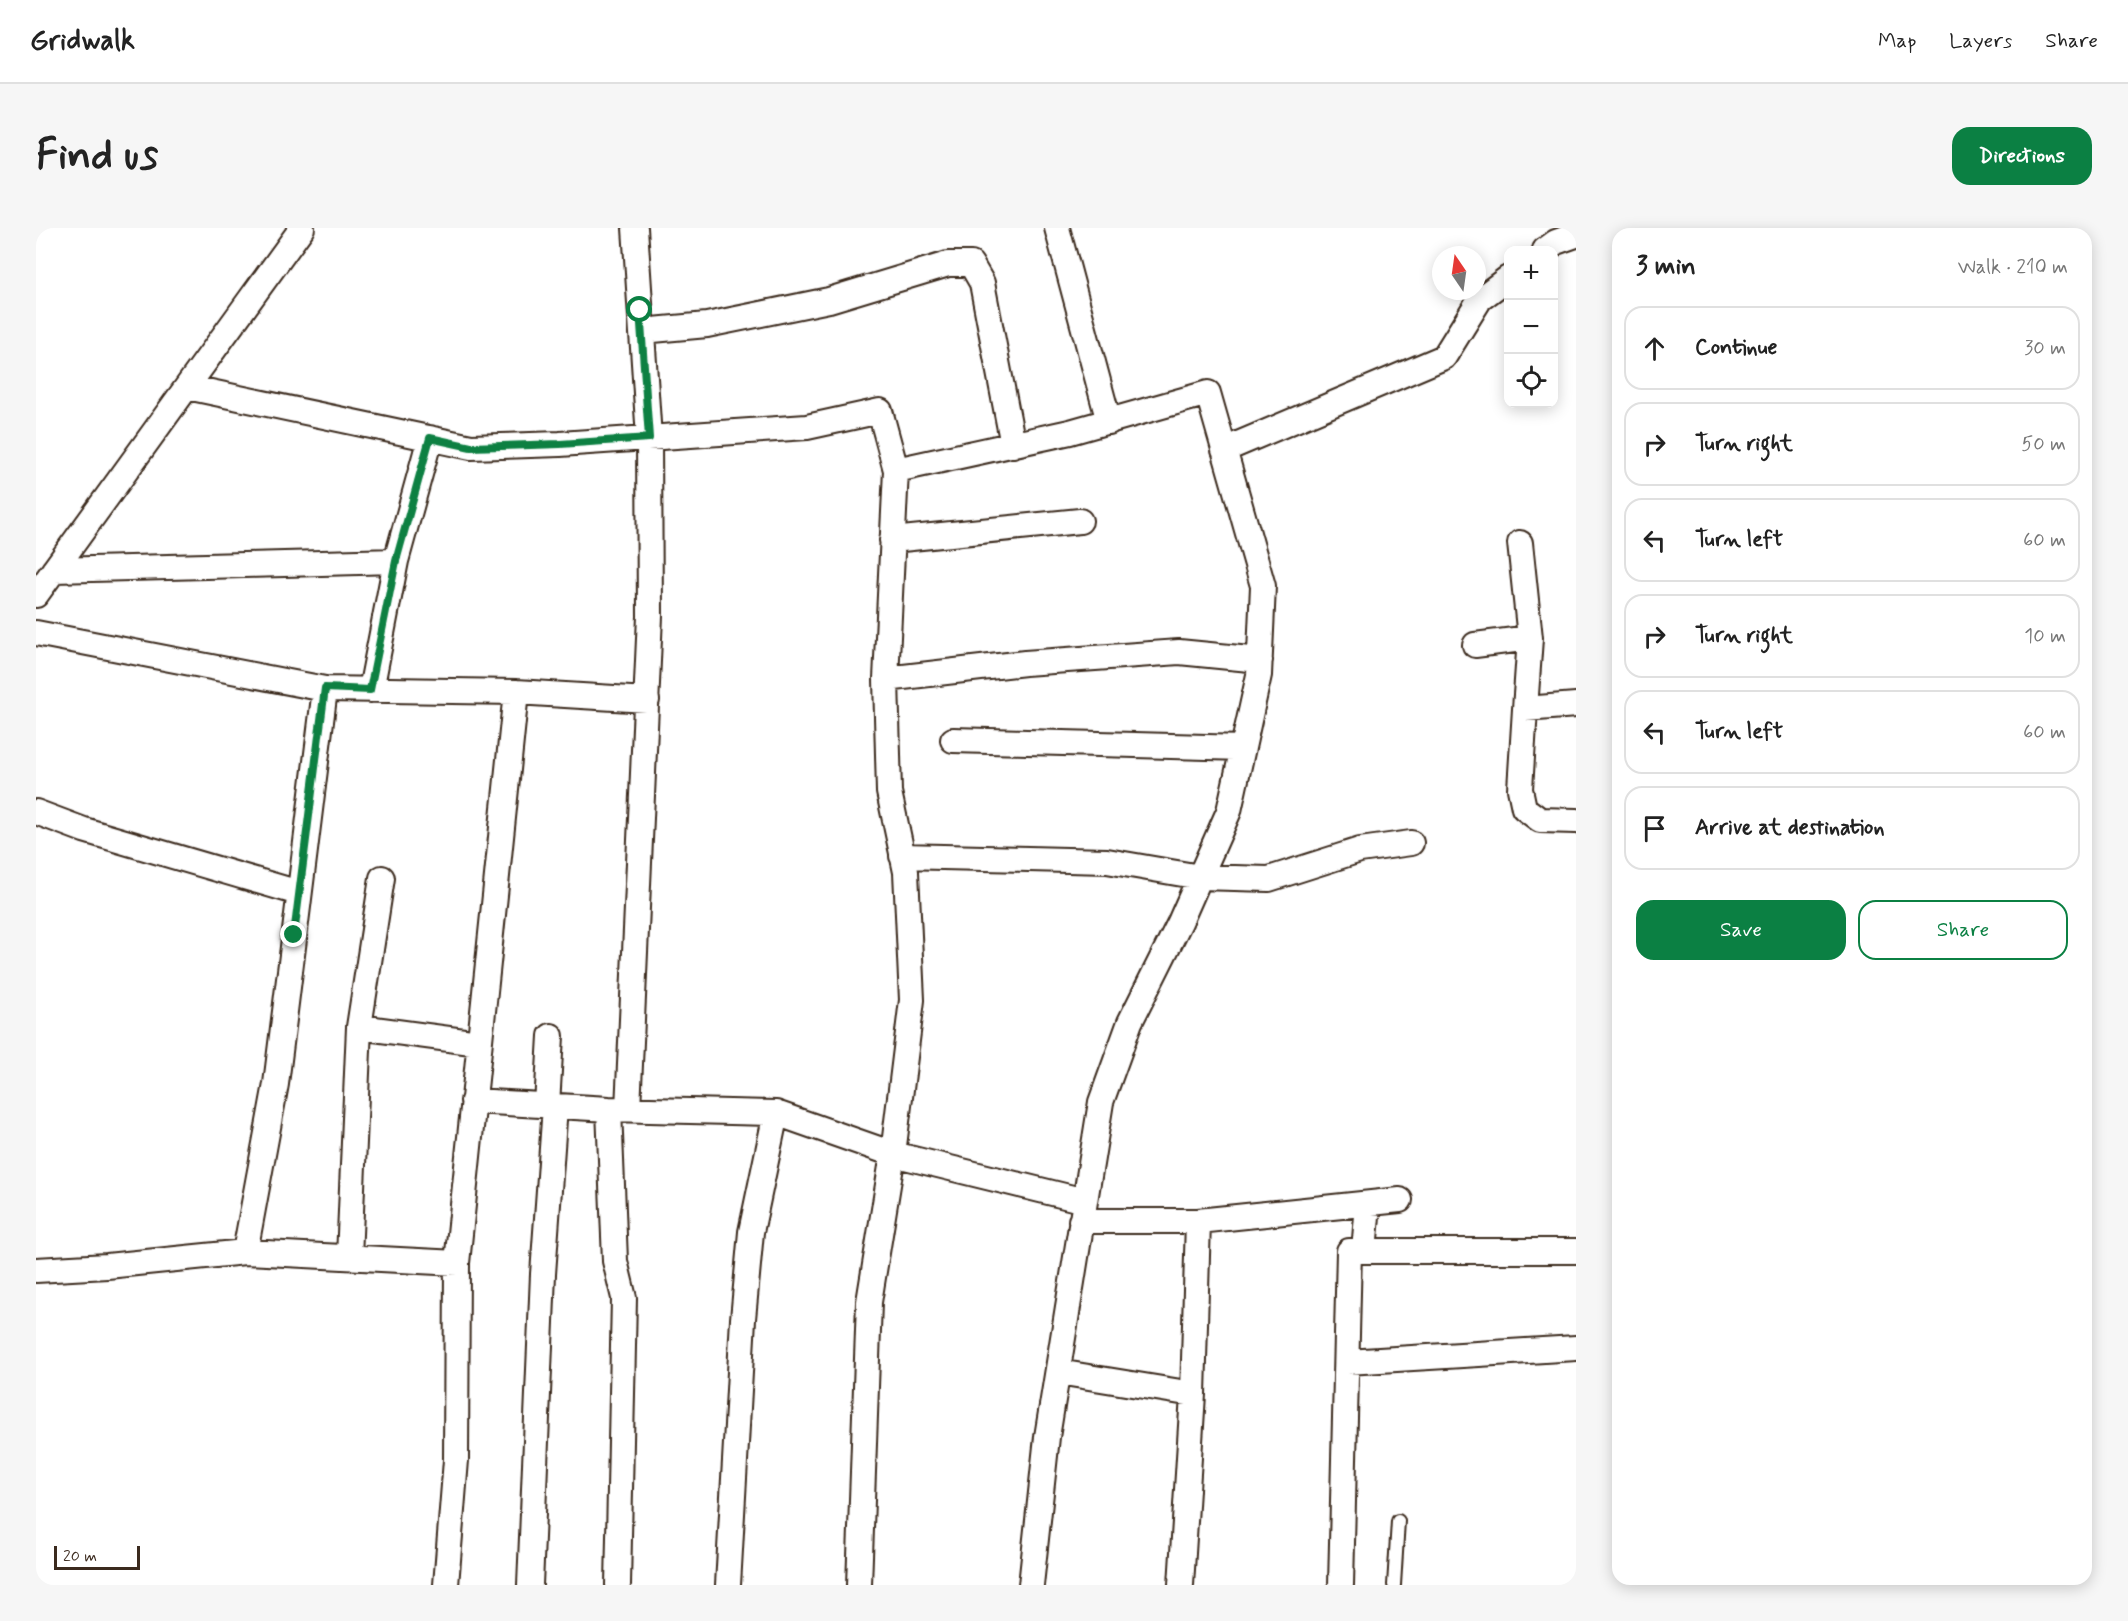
<!DOCTYPE html>
<meta charset="utf-8">
<style>
:root{--surface:#fff;--page:#f6f6f6;--text:#222;--muted:#767676;--line:#e0e0e0;--accent:#0b8043}
body{margin:0;font-family:Mynerve,sans-serif;background:var(--page);color:var(--text)}
.controls{position:absolute;right:18px;top:18px;display:grid;overflow:hidden;border-radius:12px;box-shadow:0 3px 15px #0003}
.controls button{width:54px;height:54px;display:grid;place-items:center;padding:0;border:0;border-bottom:2px solid var(--line);background:var(--surface);color:var(--text);font:30px sans-serif}
.compass{position:absolute;left:1396px;top:18px;width:54px;height:54px;border-radius:50%;background:var(--surface);box-shadow:0 3px 15px #0003;rotate:347deg}
.scale{position:absolute;left:18px;bottom:15px;width:86px;box-sizing:border-box;padding-left:6px;border:3px solid #3b2a1e;border-top:0;font-size:16px;line-height:21px;white-space:nowrap;color:#3b2a1e;-webkit-text-stroke:4px #fff;paint-order:stroke}
.stop{position:absolute;width:18px;height:18px;margin:-14px;border:4px solid #0b8043;border-radius:50%;background:#fff}
.stop.end{background:#0b8043;border-color:#fff;box-shadow:0 2px 6px #0008}
.list{margin:0;padding:0;list-style:none}
h2{display:flex;justify-content:space-between;align-items:center;height:78px;margin:0;padding:0 24px;font-size:26px}
h2 small{font-size:20px;font-weight:400;color:var(--muted)}
.list li{display:grid;grid-template-columns:39px 1fr auto;gap:18px;align-items:center;box-sizing:border-box;height:84px;margin:0 12px 12px;padding:0 12px;border:2px solid var(--line);border-radius:18px}
.list b{display:block;font-size:22px;white-space:nowrap}
.list em{font-size:20px;font-style:normal;color:var(--muted)}
.actions{display:flex;gap:12px;padding:18px 24px}
.actions a{flex:1;padding:14px 0;border:2px solid var(--accent);border-radius:18px;text-align:center;font-size:21px;color:var(--accent)}
.actions .main{background:var(--accent);color:#fff}
.icon{flex:none;width:33px;height:33px;fill:none;stroke:currentColor;stroke-width:2;stroke-linecap:round;stroke-linejoin:round}
.map{position:relative;flex:none;width:1540px;height:1357px;overflow:hidden;border-radius:18px}
header{display:flex;align-items:center;gap:36px;box-sizing:border-box;height:84px;padding:0 30px;background:var(--surface);border-bottom:2px solid var(--line)}
header strong{font-size:28px}
nav{display:flex;gap:33px;margin-inline-start:auto;font-size:21px}
.intro{display:flex;align-items:center;justify-content:space-between;box-sizing:border-box;height:144px;padding:0 36px}
h1{margin:0;font-size:42px}
.button{padding:15px 27px;border-radius:18px;background:var(--accent);color:#fff;font-size:21px;font-weight:700}
main{display:flex;gap:36px;padding:0 36px}
aside{flex:1;background:var(--surface);border-radius:18px;box-shadow:0 3px 15px #0003}
.map>svg:first-child{display:block}
.lines{fill:none;stroke-linecap:round;stroke-linejoin:round}
.service-casing{stroke:#3b2a1e;stroke-width:16}
.minor-casing{stroke:#3b2a1e;stroke-width:28}
.service{stroke:#fff;stroke-width:12}
.minor{stroke:#fff;stroke-width:24}
.route{stroke:#0b8043;stroke-width:8}
</style>
<header>
<strong>Gridwalk</strong>
<nav><a>Map</a><a>Layers</a><a>Share</a></nav>
</header>
<div class="intro"><h1>Find us</h1><a class="button">Directions</a></div>
<main>
<div class="map">
<svg width="1540" height="1357" viewBox="0 0 1540 1357">
<rect width="100%" height="100%" fill="#fff"/>
<filter id="ink" filterUnits="userSpaceOnUse"><feTurbulence type="fractalNoise" baseFrequency=".0167" numOctaves="2"/><feDisplacementMap in="SourceGraphic" scale="12" xChannelSelector="R" yChannelSelector="G"/><feConvolveMatrix kernelMatrix="1 2 1 2 8 2 1 2 1" color-interpolation-filters="sRGB"/></filter>
<g filter="url(#ink)">
<g class="lines">
<!-- service casing -->
<g class="service-casing">
<path id="service" d="M 1358,1357 L 1362,1293"/>
</g>
<!-- minor casing -->
<g class="minor-casing">
<path id="minor" d="M 1021,0 L 1073,194
M 1509,22 L 1520,14 L 1540,7
M 606,103 L 671,97 L 793,72 L 912,36 L 935,36 L 946,55 L 977,217
M 151,159 L 435,219 L 524,216 L 771,199 L 844,183 L 860,242 L 1034,204 L 1172,165 L 1227,358 L 1223,447 L 1193,583 L 1144,694 L 1094,794 L 1065,874 L 1011,1209 L 995,1357
M 1188,222 L 1408,129 L 1444,71 L 1472,50
M 856,312 L 1044,293
M 1484,315 L 1494,410 L 1489,481 L 1540,477
M 18,342 L 360,333
M 0,367 L 266,0
M 0,405 L 289,461 L 480,464 L 611,472
M 1439,417 L 1494,410
M 850,451 L 989,435 L 1143,424 L 1224,432
M 335,462 L 360,333 L 394,210
M 1489,481 L 1484,561 L 1488,580 L 1504,592 L 1540,593
M 917,512 L 1207,520
M 0,584 L 48,602 L 263,665
M 866,628 L 1071,633 L 1164,649 L 1233,651 L 1324,622 L 1375,615
M 323,799 L 443,815
M 437,873 L 573,881 L 740,885 L 857,926 L 1049,973
M 511,877 L 515,808
M 573,881 L 579,1033 L 588,1070 L 582,1357
M 592,881 L 614,388 L 613,210 L 599,0
M 1045,993 L 1162,993 L 1364,972
M 1328,1023 L 1332,976
M 209,1024 L 240,856 L 289,461
M 313,1029 L 323,799 L 346,650
M 0,1042 L 71,1038 L 209,1024 L 421,1035
M 1311,1134 L 1540,1120
M 1022,1144 L 1157,1166
M 410,1357 L 420,1232 L 421,1035 L 480,464
M 494,1357 L 507,1046 L 519,878
M 692,1357 L 707,1091 L 715,1004 L 740,885
M 823,1357 L 833,1074 L 857,926 L 876,772 L 870,644 L 853,564 L 850,451 L 860,242
M 1145,1357 L 1157,1166 L 1162,993
M 1305,1357 L 1313,1023 L 1540,1023"/>
</g>
<!-- service -->
<use href="#service" class="service"/>
<!-- minor -->
<use href="#minor" class="minor"/>
</g>
</g>
<g class="lines" filter="url(#ink)">
<!-- route -->
<path class="route" d="M 258,707 L 289,460 L 334,462 L 360,333 L 394,210 L 435,219 L 524,216 L 613,210 L 604,82"/>
</g>
</svg>
<div class="controls">
<button>+</button>
<button>−</button>
<button><svg class="icon" aria-label="locate" viewBox="0 0 24 24"><circle cx="12" cy="12" r="6"/><path d="M12 2v4M12 18v4M2 12h4M18 12h4"/></svg></button>
</div>
<svg class="compass" viewBox="-18 -18 36 36"><path d="M0-13l5 13h-10z" fill="#e53935"/><path d="M0 13l5-13h-10z" fill="#767676"/></svg>
<div class="scale">20 m</div>
<div class="stop" style="left:604px;top:82px"></div>
<div class="stop end" style="left:258px;top:707px"></div>
</div>
<aside>
<h2>3 min<small>Walk · 210 m</small></h2>
<ul class="list">
<li><svg class="icon" aria-label="ahead" viewBox="0 0 24 24"><path d="M12 20V5M6 11l6-6 6 6"/></svg><div><b>Continue</b></div><em>30 m</em></li>
<li><svg class="icon" aria-label="right" viewBox="0 0 24 24"><path d="M7 20v-9h11M14 6l5 5-5 5"/></svg><div><b>Turn right</b></div><em>50 m</em></li>
<li><svg class="icon" aria-label="left" viewBox="0 0 24 24"><path d="M17 20v-9H6M10 6l-5 5 5 5"/></svg><div><b>Turn left</b></div><em>60 m</em></li>
<li><svg class="icon" aria-label="right" viewBox="0 0 24 24"><path d="M7 20v-9h11M14 6l5 5-5 5"/></svg><div><b>Turn right</b></div><em>10 m</em></li>
<li><svg class="icon" aria-label="left" viewBox="0 0 24 24"><path d="M17 20v-9H6M10 6l-5 5 5 5"/></svg><div><b>Turn left</b></div><em>60 m</em></li>
<li><svg class="icon" aria-label="arrive" viewBox="0 0 24 24"><path d="M6 21V4h12l-3 4 3 4H6"/></svg><div><b>Arrive at destination</b></div></li>
</ul>
<div class="actions"><a class="main">Save</a><a>Share</a></div>
</aside>
</main>
